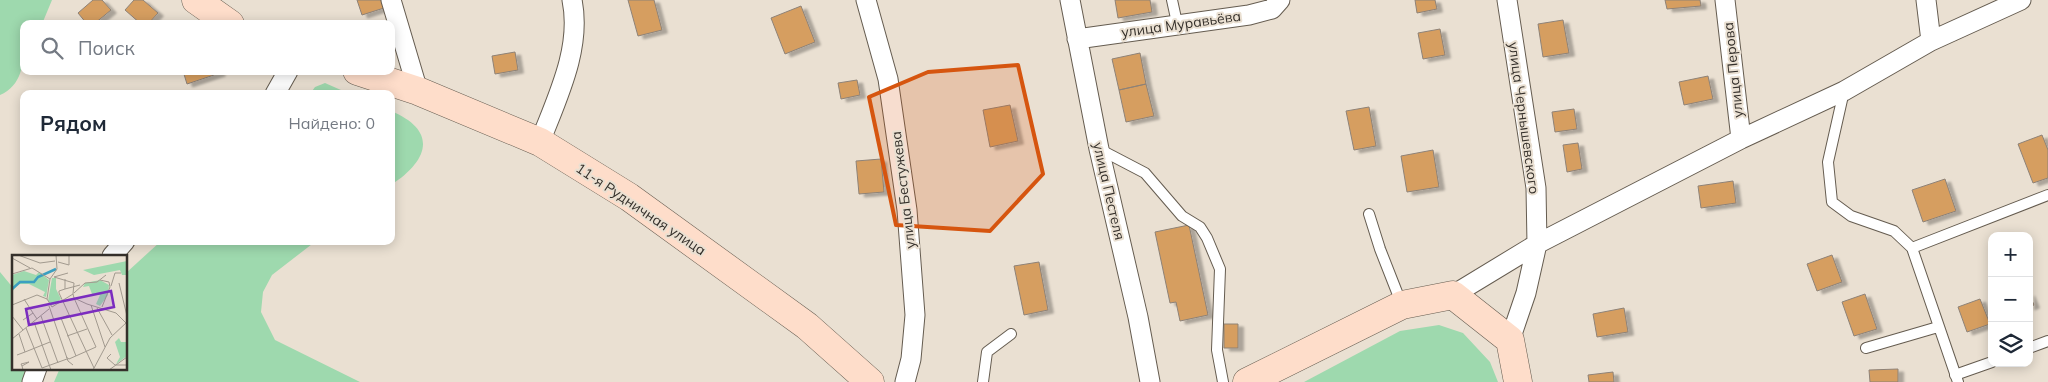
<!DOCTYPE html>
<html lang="ru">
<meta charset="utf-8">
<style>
:root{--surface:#fff;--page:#f6f6f7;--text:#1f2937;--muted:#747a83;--line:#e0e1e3}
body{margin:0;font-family:Mulish,sans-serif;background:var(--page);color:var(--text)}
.controls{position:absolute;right:15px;bottom:15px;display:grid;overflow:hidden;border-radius:10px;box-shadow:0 2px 12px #0003}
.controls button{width:45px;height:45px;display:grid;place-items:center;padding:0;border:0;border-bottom:1px solid var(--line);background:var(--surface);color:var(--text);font:25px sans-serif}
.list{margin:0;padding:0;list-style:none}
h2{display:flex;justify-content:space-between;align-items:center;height:65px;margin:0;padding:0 20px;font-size:21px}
h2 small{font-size:16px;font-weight:400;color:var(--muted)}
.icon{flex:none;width:28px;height:28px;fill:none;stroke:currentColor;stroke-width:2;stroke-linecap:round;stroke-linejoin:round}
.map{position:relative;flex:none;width:2048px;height:382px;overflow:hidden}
.search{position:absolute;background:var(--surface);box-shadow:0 2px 12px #0003;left:20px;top:20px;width:375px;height:55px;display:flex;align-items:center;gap:12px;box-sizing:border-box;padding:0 18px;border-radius:10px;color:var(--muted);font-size:19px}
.panel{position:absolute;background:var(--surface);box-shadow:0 2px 12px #0003;left:20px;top:90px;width:375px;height:155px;border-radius:10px}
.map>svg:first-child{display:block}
.green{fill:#9ed9ae}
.building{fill:#d69e60;stroke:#8e8277;filter:url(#shadow)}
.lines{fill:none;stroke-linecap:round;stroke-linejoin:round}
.lane-casing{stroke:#655c50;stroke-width:12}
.street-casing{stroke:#655c50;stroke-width:21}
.secondary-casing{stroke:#655c50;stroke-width:29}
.lane{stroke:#fff;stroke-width:10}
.street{stroke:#fff;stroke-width:19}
.secondary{stroke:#feddca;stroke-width:28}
.marked{fill:#d6550f;fill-opacity:0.2;stroke:#d6550f;stroke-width:4;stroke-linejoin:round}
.labels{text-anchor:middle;stroke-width:4;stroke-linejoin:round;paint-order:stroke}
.street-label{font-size:14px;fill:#35302b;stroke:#eae0d2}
.inset-river{fill:none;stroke:#3b9fc1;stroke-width:2.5}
.inset-road{fill:none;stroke:#a29a8f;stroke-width:1}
.view{fill:#7b2cbf;fill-opacity:0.15;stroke:#7b2cbf;stroke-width:2.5}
.inset-edge{fill:none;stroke:#35302b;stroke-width:2.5}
</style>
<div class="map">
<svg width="2048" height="382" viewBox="0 0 2048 382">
<defs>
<filter id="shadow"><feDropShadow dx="5.5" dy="3" stdDeviation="1" flood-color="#0004"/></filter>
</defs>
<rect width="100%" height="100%" fill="#eae0d2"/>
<!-- green -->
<path class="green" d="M 0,0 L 52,0 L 42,24 L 24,24 C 24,49 28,83 0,95 Z
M 325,83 L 350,94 L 310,94 L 315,87 Z
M 391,111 C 439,131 428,161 391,185 Z
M 161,241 L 316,241 L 272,275 L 263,292 L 261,312 L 275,340 L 360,382 L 54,382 L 60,368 L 126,368 L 126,273 Z
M 0,272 L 14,289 L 14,368 L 30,368 L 25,382 L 0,382 Z
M 1439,325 L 1463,333 L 1490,362 L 1498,382 L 1304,382 L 1400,331 Z"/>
<!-- building -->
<path class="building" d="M 93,0 L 102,0 L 111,10 L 94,24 L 87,24 L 78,13 Z
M 134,0 L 143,0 L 158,13 L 148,24 L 141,24 L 125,10 Z
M 357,0 L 381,0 L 384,8 L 362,15 Z
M 628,0 L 654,0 L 662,30 L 638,36 Z
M 1115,0 L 1150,0 L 1152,12 L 1118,18 Z
M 1415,0 L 1435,0 L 1437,9 L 1417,13 Z
M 1665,0 L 1700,0 L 1701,6 L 1667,9 Z
M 801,6 L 815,42 L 785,54 L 771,18 Z
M 1563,20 L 1569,53 L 1543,57 L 1538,24 Z
M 1440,29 L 1445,55 L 1423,59 L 1418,33 Z
M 515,52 L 518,70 L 495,74 L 492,56 Z
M 1140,53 L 1146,84 L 1119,90 L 1112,59 Z
M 183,71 L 219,71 L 220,73 L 187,84 Z
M 1708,76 L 1713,99 L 1684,105 L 1679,82 Z
M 857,80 L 860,95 L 841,99 L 838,83 Z
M 1146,84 L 1154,116 L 1126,122 L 1119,90 Z
M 1010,105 L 1018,141 L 990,147 L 983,110 Z
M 1369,107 L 1376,146 L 1354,150 L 1346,111 Z
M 1574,109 L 1577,129 L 1555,132 L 1552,112 Z
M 2042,135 L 2048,150 L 2048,178 L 2033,183 L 2018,144 Z
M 1578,143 L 1582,169 L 1567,172 L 1563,145 Z
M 1433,150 L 1439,187 L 1407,192 L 1401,156 Z
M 881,159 L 884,192 L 859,194 L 856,161 Z
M 1945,179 L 1956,211 L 1923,222 L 1912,190 Z
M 1733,181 L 1736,203 L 1701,208 L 1698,186 Z
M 1189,225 L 1208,315 L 1180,321 L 1176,302 L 1170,303 L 1155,232 Z
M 1832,255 L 1842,282 L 1817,291 L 1807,264 Z
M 1039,262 L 1048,310 L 1024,315 L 1014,266 Z
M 2029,293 L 2034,305 L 2029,307 Z
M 1865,294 L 1877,329 L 1854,336 L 1842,302 Z
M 1980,299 L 1990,324 L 1967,332 L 1958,307 Z
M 1624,308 L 1628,332 L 1597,337 L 1593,314 Z
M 1224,324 L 1238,324 L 1238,348 L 1224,348 Z
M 1898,369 L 1898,382 L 1870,382 L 1869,370 Z
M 1613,372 L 1614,382 L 1589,382 L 1588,375 Z"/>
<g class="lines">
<!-- lane casing -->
<g class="lane-casing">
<path id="lane" d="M 1172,0 L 1177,23
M 1844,91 L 1828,162 L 1832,202 L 1851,216 L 1894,231 L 1912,248 L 2048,195
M 1099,149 L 1145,173 L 1182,216 L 1200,227 L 1207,238 L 1220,269 L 1217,350 L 1223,382
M 1369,214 L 1380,249 L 1402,305
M 1912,248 L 1958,382
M 1866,348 L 1938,327
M 2029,348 L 2048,341
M 1955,375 L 1992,362
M 983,382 L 987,352 L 1011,334"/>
</g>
<!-- street casing -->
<g class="street-casing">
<path id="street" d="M 391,0 L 418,91
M 866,0 L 888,79 L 907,210 L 915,315 L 911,359 L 905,382
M 1070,0 L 1099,149 L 1138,317 L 1150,382
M 1507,0 L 1536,188 L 1537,244 L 1526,293 L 1510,340
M 1725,0 L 1741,139
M 1926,0 L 1931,41
M 1077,39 L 1249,15 L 1272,9 L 1280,0
M 275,94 L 288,71
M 540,142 C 557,98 582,48 572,0
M 112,256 L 125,241
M 1453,295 L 1537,244 L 1741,139 L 1844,91 L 1931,41 L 2021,0
M 32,382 L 37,368"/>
</g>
<!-- secondary casing -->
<g class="secondary-casing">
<path id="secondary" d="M 196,0 L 230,24
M 357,71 L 418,91 L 540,142 L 629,197 L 807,326 L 870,382
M 1247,382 L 1402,305 L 1453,295 L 1510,340 L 1518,382"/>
</g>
<!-- lane -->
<use href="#lane" class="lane"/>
<!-- street -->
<use href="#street" class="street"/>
<!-- secondary -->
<use href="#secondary" class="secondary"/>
</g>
<!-- marked area -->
<path class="marked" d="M 1018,65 L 1043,174 L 990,231 L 896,225 L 869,97 L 928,72 Z"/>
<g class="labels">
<!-- street labels -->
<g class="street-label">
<text transform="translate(1181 24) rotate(-8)" y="5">улица Муравьёва</text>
<text transform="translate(1733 70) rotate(-96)" y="5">улица Перова</text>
<text transform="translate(1524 118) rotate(82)" y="5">улица Чернышевского</text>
<text transform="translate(903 190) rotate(-97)" y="5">улица Бестужева</text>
<text transform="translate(1109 191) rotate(77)" y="5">улица Пестеля</text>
<text transform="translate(641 209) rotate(34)" y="5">11-я Рудничная улица</text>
</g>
</g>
<!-- overview -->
<g transform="translate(12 255)">
<rect width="115" height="115" fill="#eae0d2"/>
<path d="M 115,6 L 115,20 L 110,20 L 108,15 L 82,20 L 71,15 ZM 12,16 L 24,20 L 27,17 L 37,25 L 34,42 L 31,41 L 33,37 L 17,29 L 6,29 L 0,37 L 0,20 ZM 40,23 L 44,23 L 44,34 L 49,44 L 41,50 L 36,46 ZM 88,25 L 97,30 L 96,40 L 88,51 L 84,49 L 88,40 L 80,39 L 77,31 L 71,32 L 73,28 ZM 107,83 L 109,87 L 115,87 L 115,101 L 104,109 L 108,102 L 103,87 Z" fill="#9ed9ae"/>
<path class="inset-river" d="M 0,34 L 8,27 L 22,27 L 26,22 L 44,14"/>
<path class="inset-road" d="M 6,0 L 28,8 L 43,6M 0,3 L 18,13M 46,7 L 57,10 L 57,0M 56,18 L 42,22 L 62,28 L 61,39M 0,19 L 20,13 L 38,24 L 35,44 L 40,52 L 61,39 L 62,43 L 75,49 L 104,58 L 114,68M 38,24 L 45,14 L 44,0M 53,24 L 53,34 L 68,30M 88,25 L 97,27 L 98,32 L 90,52M 107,28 L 115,61M 99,31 L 103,18 L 109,18M 53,34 L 47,36 L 47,38 L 82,113M 62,38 L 73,28 L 85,27 L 94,20M 12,44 L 21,58M 0,50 L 25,40 L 35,44M 79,50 L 93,92M 37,51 L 56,106 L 61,110M 85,53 L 100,80M 57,60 L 49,63 L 64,101M 0,61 L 11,75M 29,61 L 46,108M 11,65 L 21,58 L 25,64M 22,67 L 39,115M 14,73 L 30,113 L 55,104M 55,81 L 75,74M 0,84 L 37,54M 13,97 L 38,87M 99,99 L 95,103 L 103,110 L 115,110M 5,100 L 13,97 L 7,79M 54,102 L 57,104 L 84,92 L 62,43M 10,111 L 17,107 L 9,109 L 10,111 L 11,115M 81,115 L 98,83 L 115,67M 97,115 L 115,102"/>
<path class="view" d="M 99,36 L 102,52 L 17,70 L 14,54 Z"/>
<rect width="115" height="115" class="inset-edge"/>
</g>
</svg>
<div class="controls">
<button>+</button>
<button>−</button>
<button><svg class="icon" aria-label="layers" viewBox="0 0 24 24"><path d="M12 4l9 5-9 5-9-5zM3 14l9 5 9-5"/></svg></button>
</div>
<div class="search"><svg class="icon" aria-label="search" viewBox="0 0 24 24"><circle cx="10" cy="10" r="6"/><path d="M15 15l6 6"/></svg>Поиск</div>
<section class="panel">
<h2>Рядом<small>Найдено: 0</small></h2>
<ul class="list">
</ul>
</section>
</div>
